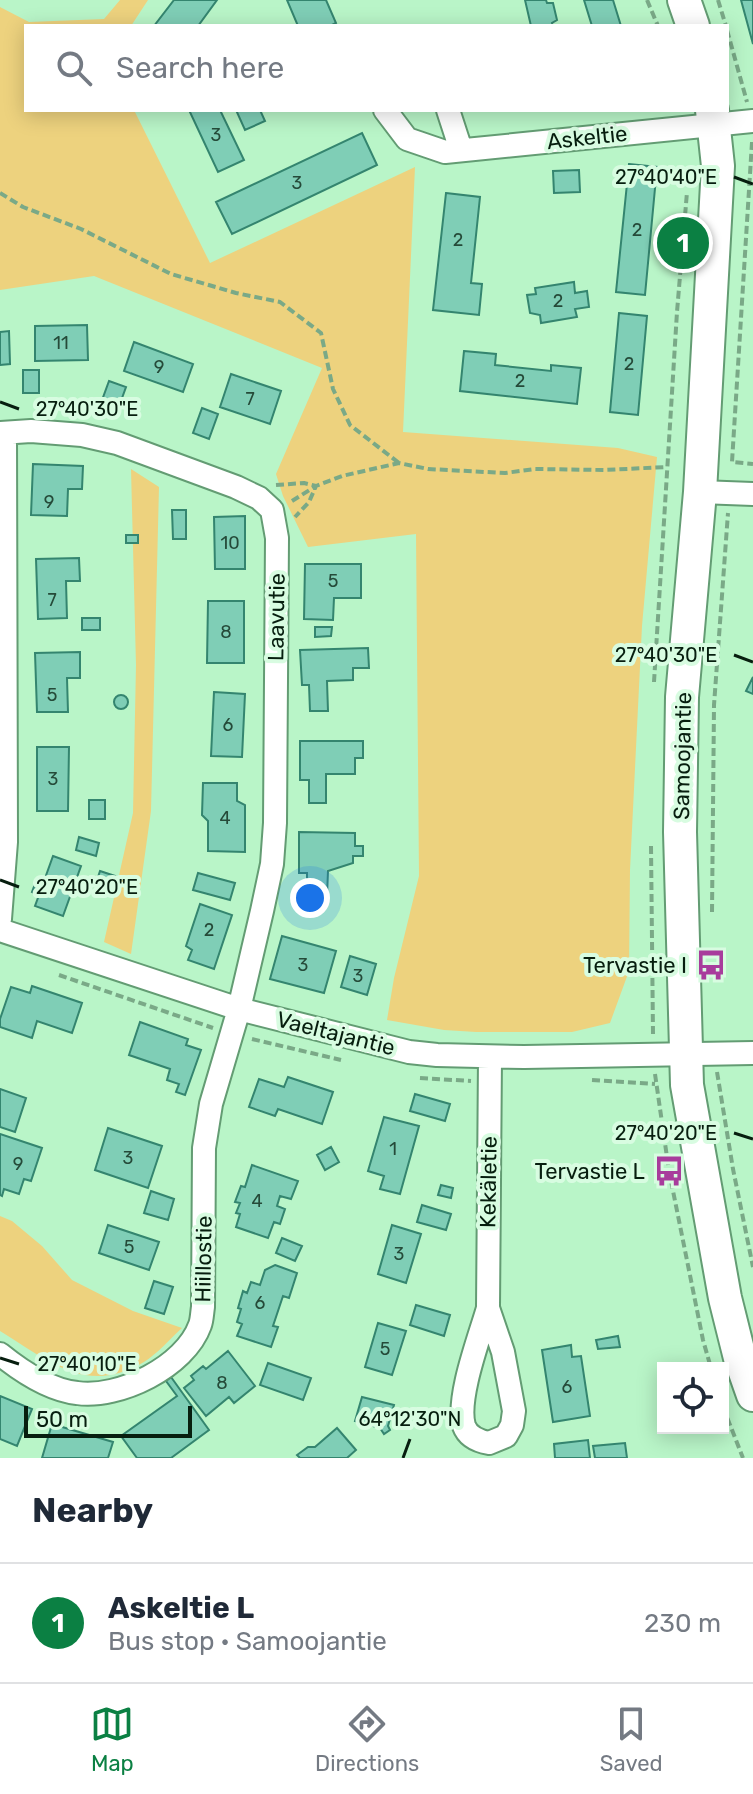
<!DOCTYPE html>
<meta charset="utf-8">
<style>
:root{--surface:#fff;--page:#f2f2f3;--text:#1f2937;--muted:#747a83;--line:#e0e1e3;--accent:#0b8043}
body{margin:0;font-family:Rubik,sans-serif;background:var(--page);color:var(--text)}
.controls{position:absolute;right:24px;bottom:24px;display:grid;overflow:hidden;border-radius:0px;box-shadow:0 4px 20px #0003}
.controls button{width:72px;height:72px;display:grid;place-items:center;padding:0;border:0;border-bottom:2px solid var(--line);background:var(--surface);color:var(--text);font:40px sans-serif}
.scale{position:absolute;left:24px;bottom:20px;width:168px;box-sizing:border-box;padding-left:8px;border:4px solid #071e0f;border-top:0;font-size:22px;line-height:28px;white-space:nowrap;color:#071e0f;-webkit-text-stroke:6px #d8fce1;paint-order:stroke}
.you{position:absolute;left:310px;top:898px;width:28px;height:28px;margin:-20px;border:6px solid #fff;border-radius:50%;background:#1a73e8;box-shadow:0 0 0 12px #1a73e833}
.badge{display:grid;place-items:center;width:52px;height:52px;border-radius:50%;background:var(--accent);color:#fff;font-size:26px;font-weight:700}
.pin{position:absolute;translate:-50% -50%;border:4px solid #fff;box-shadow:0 2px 8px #0006}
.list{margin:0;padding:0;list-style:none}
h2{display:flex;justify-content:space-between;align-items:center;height:104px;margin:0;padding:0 32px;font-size:34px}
h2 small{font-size:26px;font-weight:400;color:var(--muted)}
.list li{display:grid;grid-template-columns:52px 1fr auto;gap:24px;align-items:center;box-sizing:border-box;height:120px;padding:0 32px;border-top:2px solid var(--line)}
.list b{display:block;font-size:30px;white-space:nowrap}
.list p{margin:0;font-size:26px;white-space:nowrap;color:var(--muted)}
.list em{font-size:26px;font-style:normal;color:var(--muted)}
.icon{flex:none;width:44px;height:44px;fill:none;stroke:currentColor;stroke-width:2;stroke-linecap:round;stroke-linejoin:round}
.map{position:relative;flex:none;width:753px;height:1458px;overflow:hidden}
.search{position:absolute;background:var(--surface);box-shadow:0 4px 20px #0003;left:24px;right:24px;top:24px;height:88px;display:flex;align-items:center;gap:20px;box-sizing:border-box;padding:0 28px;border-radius:0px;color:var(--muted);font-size:30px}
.sheet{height:224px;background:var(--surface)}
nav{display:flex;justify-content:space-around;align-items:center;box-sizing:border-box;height:112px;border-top:2px solid var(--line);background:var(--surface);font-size:22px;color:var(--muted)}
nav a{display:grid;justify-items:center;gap:4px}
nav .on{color:var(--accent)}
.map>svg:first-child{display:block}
.green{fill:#edd27e}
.building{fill:#7fceb6;stroke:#34856f;stroke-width:2}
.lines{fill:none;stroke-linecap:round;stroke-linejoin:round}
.street-casing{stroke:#639c73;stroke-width:26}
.secondary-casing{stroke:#639c73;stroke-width:36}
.path{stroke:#7aa987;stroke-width:4;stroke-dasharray:8 4;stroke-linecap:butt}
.street{stroke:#fff;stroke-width:22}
.secondary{stroke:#fff;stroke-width:32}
.ticks{fill:none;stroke:#071e0f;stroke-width:3}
.labels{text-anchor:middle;stroke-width:8;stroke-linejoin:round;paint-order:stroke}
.number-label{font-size:18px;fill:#254a39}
.street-label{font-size:22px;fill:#071e0f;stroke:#d8fce1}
.poi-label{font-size:22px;fill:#071e0f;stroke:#d8fce1;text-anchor:end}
.ticks-label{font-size:20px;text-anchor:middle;fill:#071e0f;stroke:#d8fce1;stroke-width:8;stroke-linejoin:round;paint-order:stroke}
</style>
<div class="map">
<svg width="753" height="1458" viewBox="0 0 753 1458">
<rect width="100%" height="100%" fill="#b9f5c8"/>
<!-- green -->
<path class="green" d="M 120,0 L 148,0 L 131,26 L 26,26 L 26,110 L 134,110 L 210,263 L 415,167 L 403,432 L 618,448 L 657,457 L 642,626 L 630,870 L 629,971 L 610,1023 L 572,1032 L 476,1032 L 444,1030 L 387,1020 L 394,978 L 419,876 L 416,534 L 308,547 L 283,496 L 276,474 L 322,368 L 94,276 L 0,290 L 0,7 L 29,22 L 104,19 Z
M 131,469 L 159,487 L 151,811 L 131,954 L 104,942 L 133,813 L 136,665 Z
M 0,1216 L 12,1221 L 42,1246 L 72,1280 L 133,1311 L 182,1328 C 170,1339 157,1354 144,1362 C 86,1396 49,1361 0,1331 Z"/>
<!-- building -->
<path class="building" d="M 174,0 L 217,0 L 198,26 L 154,26 Z
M 287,0 L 326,0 L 336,23 L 330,26 L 298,26 Z
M 525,0 L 546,0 L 547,3 L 553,3 L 557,20 L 552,23 L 553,26 L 531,26 Z
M 584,0 L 613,0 L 621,26 L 592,26 Z
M 741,0 L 753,0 L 753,44 Z
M 189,110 L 220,110 L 244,160 L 218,172 Z
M 236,110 L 260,110 L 265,121 L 245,130 Z
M 362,133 L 377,165 L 232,234 L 216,202 Z
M 629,164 L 657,167 L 645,295 L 616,292 Z
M 579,170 L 580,192 L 554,193 L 553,171 Z
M 446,193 L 480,197 L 471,283 L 482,284 L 479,315 L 433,310 Z
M 574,282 L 575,293 L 587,291 L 589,307 L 575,309 L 577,317 L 541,323 L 540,315 L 530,313 L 527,295 L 536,294 L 535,288 Z
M 619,313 L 647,316 L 638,415 L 610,412 Z
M 87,325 L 88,360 L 35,361 L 35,326 Z
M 9,331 L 10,364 L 0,365 L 0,332 Z
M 134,342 L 193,364 L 183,392 L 124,371 Z
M 464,351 L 496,354 L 495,365 L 551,371 L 551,365 L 581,368 L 577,404 L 460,391 Z
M 23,370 L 39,370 L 39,393 L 23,393 Z
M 231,374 L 281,391 L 270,424 L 220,407 Z
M 109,381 L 126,387 L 118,409 L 101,403 Z
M 202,408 L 218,414 L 209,439 L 193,433 Z
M 33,464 L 83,466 L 82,489 L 68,489 L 67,516 L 31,515 Z
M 172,510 L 186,510 L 186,539 L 173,539 Z
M 245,516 L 245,569 L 215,569 L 214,517 Z
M 126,535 L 138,535 L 138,543 L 126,543 Z
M 79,558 L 80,581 L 66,581 L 67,618 L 38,619 L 36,559 Z
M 305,564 L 361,564 L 361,598 L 334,598 L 333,620 L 304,619 Z
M 208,601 L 244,601 L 244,663 L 207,663 Z
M 82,618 L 100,618 L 100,630 L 82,630 Z
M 315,627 L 332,627 L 331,636 L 315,637 Z
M 368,648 L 369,668 L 353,668 L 353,680 L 327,681 L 328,711 L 310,711 L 309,685 L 302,685 L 300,650 Z
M 80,652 L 80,678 L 67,678 L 68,712 L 37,712 L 35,653 Z
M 753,677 L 753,694 L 746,691 Z
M 214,692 L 245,694 L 242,757 L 211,756 Z
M114 702a7 7 0 1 1 14 0a7 7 0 1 1-14 0Z
M 300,741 L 363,741 L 363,758 L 355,758 L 355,774 L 326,774 L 326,803 L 309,803 L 309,780 L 300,780 Z
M 37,747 L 69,747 L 68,811 L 37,811 Z
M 203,783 L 237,783 L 237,801 L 245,805 L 245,852 L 208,851 L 208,821 L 202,815 Z
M 89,800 L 105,800 L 105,819 L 89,819 Z
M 299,832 L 355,833 L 355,846 L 363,846 L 363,856 L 353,856 L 353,863 L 328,871 L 327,896 L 307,896 L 307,873 L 299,873 Z
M 79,837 L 99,843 L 96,856 L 76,850 Z
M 53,856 L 81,866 L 63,916 L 35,906 L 39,895 L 32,892 L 37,879 L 44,881 Z
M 100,871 L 115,876 L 110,891 L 95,886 Z
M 198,873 L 235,883 L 230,900 L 193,890 Z
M 200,904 L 232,915 L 214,969 L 188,960 L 192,950 L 186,946 Z
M 282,936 L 336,951 L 324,993 L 270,979 Z
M 350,956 L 376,964 L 367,995 L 341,987 Z
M 32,986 L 82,1003 L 72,1033 L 37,1021 L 32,1038 L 0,1027 L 0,1019 L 11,987 L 30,993 Z
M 140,1022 L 188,1039 L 186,1045 L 201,1050 L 185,1095 L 176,1092 L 179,1084 L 167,1080 L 170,1069 L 129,1055 Z
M 288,1077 L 333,1092 L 322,1124 L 278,1109 L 275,1116 L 249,1107 L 259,1079 L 284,1087 Z
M 0,1089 L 26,1098 L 15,1132 L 0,1127 Z
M 415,1094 L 450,1104 L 445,1121 L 410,1111 Z
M 384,1117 L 419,1126 L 400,1194 L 380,1189 L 384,1176 L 368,1171 Z
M 108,1128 L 162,1146 L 148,1188 L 95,1170 Z
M 0,1134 L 42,1148 L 31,1181 L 24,1179 L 19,1194 L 4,1189 L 2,1196 L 0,1195 Z
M 331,1147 L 339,1162 L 325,1170 L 317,1155 Z
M 252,1165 L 298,1181 L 291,1199 L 280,1196 L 277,1206 L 285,1209 L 280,1224 L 274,1222 L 268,1238 L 236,1227 L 240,1214 L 236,1213 L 240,1203 L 235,1202 L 241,1186 L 245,1187 Z
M 441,1185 L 453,1188 L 451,1198 L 438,1195 Z
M 151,1191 L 174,1199 L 168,1220 L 144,1213 Z
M 422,1205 L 451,1214 L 446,1230 L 417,1222 Z
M 108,1225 L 159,1242 L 149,1270 L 99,1253 Z
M 392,1225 L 421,1234 L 406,1283 L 378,1274 Z
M 282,1238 L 302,1246 L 295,1261 L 276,1253 Z
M 275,1265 L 297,1273 L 289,1298 L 283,1296 L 273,1326 L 278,1327 L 271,1347 L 237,1336 L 242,1324 L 237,1322 L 241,1309 L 238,1308 L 243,1291 L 247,1293 L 251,1282 L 260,1285 L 265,1270 Z
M 154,1281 L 173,1287 L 164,1314 L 145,1308 Z
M 416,1305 L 450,1315 L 444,1336 L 410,1325 Z
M 378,1323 L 406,1331 L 392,1375 L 365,1367 Z
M 618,1336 L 620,1347 L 598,1349 L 596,1340 Z
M 571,1345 L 572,1357 L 581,1356 L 590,1416 L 553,1422 L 542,1350 Z
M 228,1351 L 255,1386 L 234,1403 L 229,1397 L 206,1416 L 184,1388 L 194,1380 L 191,1376 L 203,1366 L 206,1369 Z
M 268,1363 L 311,1378 L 303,1400 L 260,1385 Z
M 171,1377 L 209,1430 L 171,1458 L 137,1458 L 121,1436 L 177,1396 L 166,1381 Z
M 0,1396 L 32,1409 L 17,1446 L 0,1439 Z
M 362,1397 L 394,1405 L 388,1426 L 390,1430 L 384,1434 L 380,1428 L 355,1421 Z
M 52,1424 L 113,1442 L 108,1458 L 42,1458 Z
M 337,1428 L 356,1450 L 347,1458 L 300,1458 L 297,1455 L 308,1447 L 315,1447 Z
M 588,1440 L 590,1458 L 555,1458 L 554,1444 Z
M 625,1443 L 627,1458 L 595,1458 L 593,1446 Z"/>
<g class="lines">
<!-- street casing -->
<g class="street-casing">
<path id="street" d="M 385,110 L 407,139 L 445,152 L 753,121
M 448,110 L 461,150
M 0,433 L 31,431 L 82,435 L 117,443 L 236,487 L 259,498 L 272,510 L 277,538 L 275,823 L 272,864 L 262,911 L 239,1009 L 211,1104 L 204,1148 L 203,1307 C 202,1313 202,1320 200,1325 C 185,1367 119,1399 77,1393 C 49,1390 21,1371 0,1354
M 700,492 L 753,494
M 0,919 L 6,842 L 5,434
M 0,930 L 239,1009 L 409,1052 L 437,1055 L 524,1057 L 753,1053
M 488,1308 C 480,1336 456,1398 464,1426 C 468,1437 478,1441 489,1443 L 506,1436 L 512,1425 L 514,1411 L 503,1352 L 488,1308 L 490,1057"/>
</g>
<!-- secondary casing -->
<g class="secondary-casing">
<path id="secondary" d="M 684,0 L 693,26
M 712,110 L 718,166 L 700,492 L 682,697 L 680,832 L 687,1085 L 725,1298 L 740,1358 L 753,1395"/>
</g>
<!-- path -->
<path class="path" d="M 647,0 L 658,26
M 718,0 L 726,26
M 727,30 L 747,102
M 752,142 L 732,462 L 753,464
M 0,193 L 23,207 L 81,229 L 171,274 L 236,293 L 280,302 L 321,333 L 333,389 L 350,425 L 399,463
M 276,485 L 304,483 L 316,486 L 309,502 L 295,517
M 292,501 L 316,486 L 342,476 L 399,463 L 428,469 L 505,473 L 535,469 L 604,470 L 667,467
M 654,682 L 677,312 L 687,192
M 651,846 L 653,1034
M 712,912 L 714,705 L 728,513
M 59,975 L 213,1028
M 252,1039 L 341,1060
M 717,1072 L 733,1169 L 753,1267
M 655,1074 L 669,1171 L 703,1340 L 711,1368
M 420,1078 L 471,1081
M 592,1080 L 655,1084
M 723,1407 L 743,1458"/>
<!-- street -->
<use href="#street" class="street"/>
<!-- secondary -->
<use href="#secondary" class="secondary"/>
</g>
<!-- ticks -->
<path class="ticks" d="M 734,177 L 753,184M 0,402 L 19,409M 734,655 L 753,662M 0,880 L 19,887M 734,1133 L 753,1139M 0,1358 L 19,1364M 403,1458 L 410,1439"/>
<!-- icons -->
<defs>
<g id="bus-bare" transform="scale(2.4)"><path d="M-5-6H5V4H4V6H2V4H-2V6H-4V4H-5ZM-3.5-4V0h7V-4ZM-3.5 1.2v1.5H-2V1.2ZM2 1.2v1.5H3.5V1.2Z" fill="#a83c9c" stroke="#d8fce1" stroke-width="2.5" paint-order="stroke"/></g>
</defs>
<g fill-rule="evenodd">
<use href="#bus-bare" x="711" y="965"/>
<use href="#bus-bare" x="669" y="1171"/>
</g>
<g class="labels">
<!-- number labels -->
<g class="number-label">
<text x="216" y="141">3</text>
<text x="297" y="189">3</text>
<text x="637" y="236">2</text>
<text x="458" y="246">2</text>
<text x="558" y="307">2</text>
<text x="61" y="349">11</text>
<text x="629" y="370">2</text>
<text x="159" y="373">9</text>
<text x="520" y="387">2</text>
<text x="250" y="405">7</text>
<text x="49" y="508">9</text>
<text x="230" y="549">10</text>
<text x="333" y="587">5</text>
<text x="52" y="606">7</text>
<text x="226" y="638">8</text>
<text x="52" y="701">5</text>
<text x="228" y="731">6</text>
<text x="53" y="785">3</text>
<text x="225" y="824">4</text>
<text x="209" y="936">2</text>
<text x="303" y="971">3</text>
<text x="358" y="982">3</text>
<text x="393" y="1155">1</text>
<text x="128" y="1164">3</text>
<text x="18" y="1170">9</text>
<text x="257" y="1207">4</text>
<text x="129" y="1253">5</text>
<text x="399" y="1260">3</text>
<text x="260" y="1309">6</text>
<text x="385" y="1355">5</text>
<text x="222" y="1389">8</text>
<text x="567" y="1393">6</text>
</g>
<!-- street labels -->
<g class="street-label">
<text transform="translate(587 137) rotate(-6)" y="8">Askeltie</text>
<text transform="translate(276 617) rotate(-89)" y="8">Laavutie</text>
<text transform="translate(682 756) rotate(-89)" y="8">Samoojantie</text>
<text transform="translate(336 1033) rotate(14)" y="8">Vaeltajantie</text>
<text transform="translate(488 1182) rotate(-89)" y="8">Kekäletie</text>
<text transform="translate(203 1259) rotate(-89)" y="8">Hiillostie</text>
</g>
<!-- poi labels -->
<g class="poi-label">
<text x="687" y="973">Tervastie I</text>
<text x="645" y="1179">Tervastie L</text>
</g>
</g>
<g class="ticks-label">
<text x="666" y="184">27°40'40"E</text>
<text x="87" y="416">27°40'30"E</text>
<text x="666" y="662">27°40'30"E</text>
<text x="87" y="894">27°40'20"E</text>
<text x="666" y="1140">27°40'20"E</text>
<text x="87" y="1371">27°40'10"E</text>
<text x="410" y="1426">64°12'30"N</text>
</g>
</svg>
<div class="controls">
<button><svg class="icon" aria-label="locate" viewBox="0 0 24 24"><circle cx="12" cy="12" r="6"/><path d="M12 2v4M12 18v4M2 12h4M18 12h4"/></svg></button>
</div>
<div class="scale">50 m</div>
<div class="you"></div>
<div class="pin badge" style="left:683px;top:243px">1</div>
<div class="search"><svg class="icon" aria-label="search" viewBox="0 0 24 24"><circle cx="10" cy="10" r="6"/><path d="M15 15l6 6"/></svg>Search here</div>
</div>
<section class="sheet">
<h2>Nearby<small></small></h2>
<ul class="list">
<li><span class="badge">1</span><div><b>Askeltie L</b><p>Bus stop · Samoojantie</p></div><em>230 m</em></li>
</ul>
</section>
<nav>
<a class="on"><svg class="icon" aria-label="map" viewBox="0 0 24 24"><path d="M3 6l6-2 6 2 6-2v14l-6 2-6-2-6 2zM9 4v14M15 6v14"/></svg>Map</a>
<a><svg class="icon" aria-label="directions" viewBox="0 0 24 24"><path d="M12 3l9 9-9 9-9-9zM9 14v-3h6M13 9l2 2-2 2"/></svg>Directions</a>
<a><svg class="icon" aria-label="saved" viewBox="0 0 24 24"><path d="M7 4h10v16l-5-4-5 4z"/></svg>Saved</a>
</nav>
